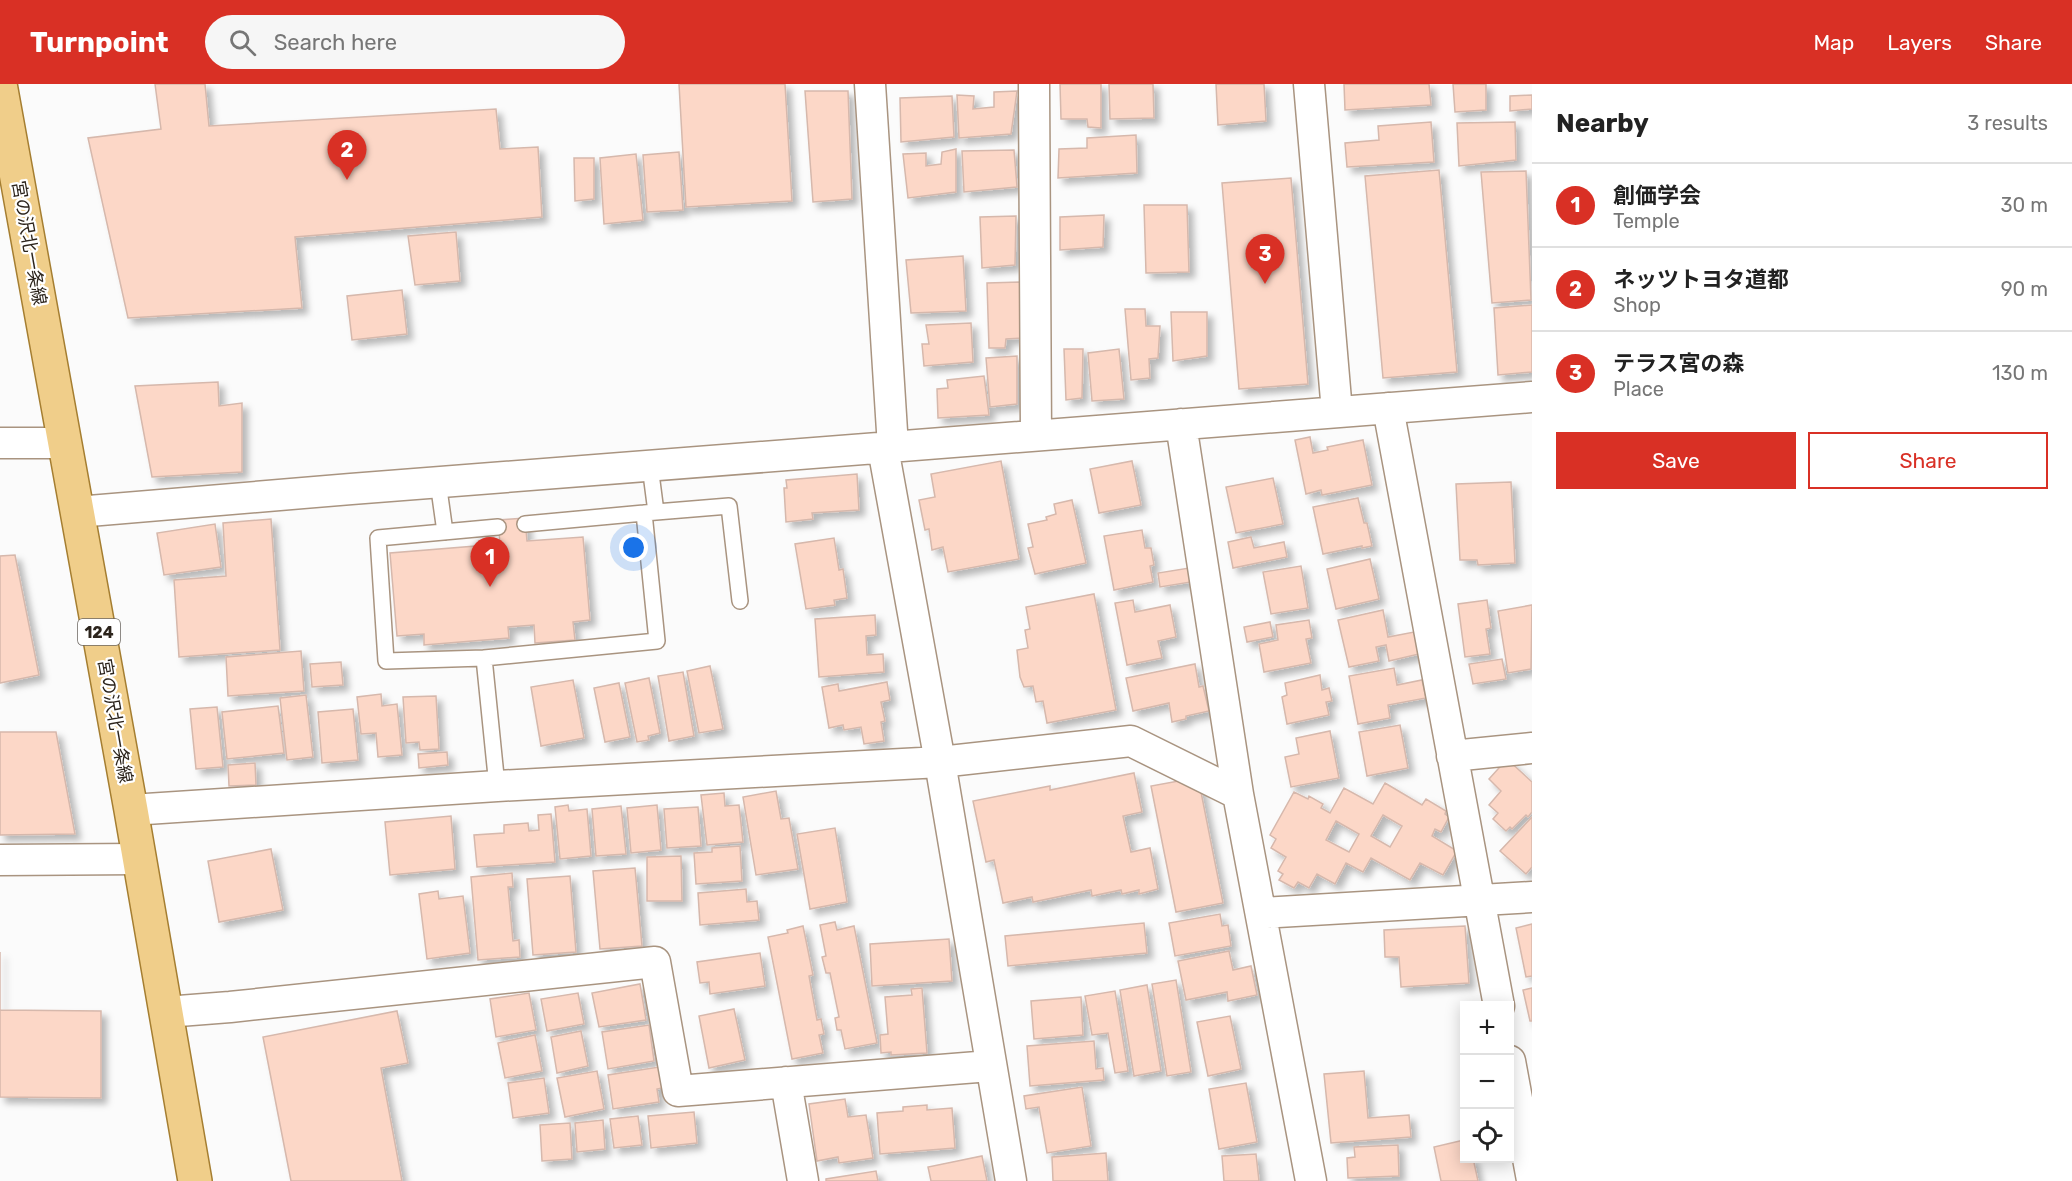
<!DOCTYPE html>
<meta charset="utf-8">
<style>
:root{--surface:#fff;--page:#f6f6f6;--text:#222;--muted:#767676;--line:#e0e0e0;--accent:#d93025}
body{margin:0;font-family:Rubik,"Noto Sans JP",sans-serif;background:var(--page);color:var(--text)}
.controls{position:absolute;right:18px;bottom:18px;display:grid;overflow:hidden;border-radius:0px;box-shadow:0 3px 15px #0003}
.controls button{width:54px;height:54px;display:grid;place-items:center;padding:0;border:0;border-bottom:2px solid var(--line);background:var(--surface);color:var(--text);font:30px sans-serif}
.you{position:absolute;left:634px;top:464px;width:21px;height:21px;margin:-15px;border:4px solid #fff;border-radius:50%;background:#1a73e8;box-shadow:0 0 0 9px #1a73e833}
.badge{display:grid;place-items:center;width:39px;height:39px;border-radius:50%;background:var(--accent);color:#fff;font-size:20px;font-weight:700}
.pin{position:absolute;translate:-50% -50px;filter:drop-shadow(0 2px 3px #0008)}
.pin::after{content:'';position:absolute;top:32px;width:21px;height:18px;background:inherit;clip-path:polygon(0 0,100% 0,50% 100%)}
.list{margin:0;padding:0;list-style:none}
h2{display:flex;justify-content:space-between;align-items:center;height:78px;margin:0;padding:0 24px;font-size:26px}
h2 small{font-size:20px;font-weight:400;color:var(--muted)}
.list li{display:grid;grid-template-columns:39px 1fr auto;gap:18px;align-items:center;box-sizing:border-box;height:84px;padding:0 24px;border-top:2px solid var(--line)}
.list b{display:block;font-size:22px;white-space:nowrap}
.list p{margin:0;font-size:20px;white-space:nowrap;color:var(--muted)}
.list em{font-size:20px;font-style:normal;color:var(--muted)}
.actions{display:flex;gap:12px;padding:18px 24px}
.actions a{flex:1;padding:14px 0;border:2px solid var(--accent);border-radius:0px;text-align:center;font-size:21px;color:var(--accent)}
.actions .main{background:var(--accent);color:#fff}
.icon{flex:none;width:33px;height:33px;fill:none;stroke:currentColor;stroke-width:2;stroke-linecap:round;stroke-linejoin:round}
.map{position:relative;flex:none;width:1532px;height:1097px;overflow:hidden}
header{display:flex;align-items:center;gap:36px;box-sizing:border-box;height:84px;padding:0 30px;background:var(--accent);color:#fff}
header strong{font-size:28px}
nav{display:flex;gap:33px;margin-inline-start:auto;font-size:21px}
.search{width:420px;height:54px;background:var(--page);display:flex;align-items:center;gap:15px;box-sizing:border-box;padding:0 21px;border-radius:33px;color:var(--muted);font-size:22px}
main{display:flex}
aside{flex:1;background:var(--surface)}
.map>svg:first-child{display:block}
.building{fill:#fcd7c7;stroke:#d6b8ac;stroke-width:1.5;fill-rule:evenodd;filter:url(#shadow)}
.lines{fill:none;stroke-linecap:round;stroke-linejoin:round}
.lane-casing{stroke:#a99480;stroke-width:18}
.street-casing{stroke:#a99480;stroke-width:33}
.primary-casing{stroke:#a57e31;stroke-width:36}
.lane{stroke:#fff;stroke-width:15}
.street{stroke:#fff;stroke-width:30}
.primary{stroke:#f0ce8a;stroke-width:33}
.labels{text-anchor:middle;stroke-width:4.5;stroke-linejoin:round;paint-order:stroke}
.shield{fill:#fff;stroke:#6b6660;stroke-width:1.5}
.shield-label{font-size:16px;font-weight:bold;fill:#2c241c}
.street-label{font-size:18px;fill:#2c241c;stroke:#fff}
</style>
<header>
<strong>Turnpoint</strong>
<div class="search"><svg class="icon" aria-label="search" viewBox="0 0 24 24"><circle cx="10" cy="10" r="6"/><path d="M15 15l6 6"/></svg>Search here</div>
<nav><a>Map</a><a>Layers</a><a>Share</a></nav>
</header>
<main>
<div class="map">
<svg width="1532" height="1097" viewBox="0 0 1532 1097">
<defs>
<filter id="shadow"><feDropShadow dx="5.5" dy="5.5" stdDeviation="3" flood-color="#0004"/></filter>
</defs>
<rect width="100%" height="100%" fill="#fbfbfb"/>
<!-- building -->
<path class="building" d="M 155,0 L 205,0 L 209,42 L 496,25 L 500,65 L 538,63 L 542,133 L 295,153 L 302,224 L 128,234 L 88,54 L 161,45 Z
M 679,0 L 785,0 L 792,117 L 686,123 Z
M 1060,0 L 1101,0 L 1101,44 L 1088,43 L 1087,35 L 1061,35 Z
M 1109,0 L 1153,0 L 1154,34 L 1110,35 Z
M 1216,0 L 1264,0 L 1266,37 L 1218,41 Z
M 1344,0 L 1429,0 L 1431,21 L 1345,26 Z
M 1453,0 L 1486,0 L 1486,26 L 1455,28 Z
M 805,7 L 848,7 L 852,115 L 813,118 Z
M 1017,7 L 1011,50 L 959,54 L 957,11 L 974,12 L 973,25 L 994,23 L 994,8 Z
M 1532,11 L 1532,25 L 1510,27 L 1510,12 Z
M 952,12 L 954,53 L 901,58 L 900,14 Z
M 1431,38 L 1434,78 L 1347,83 L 1345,59 L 1379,56 L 1378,42 Z
M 1515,38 L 1516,76 L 1459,82 L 1457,39 Z
M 1136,51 L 1137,89 L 1058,94 L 1059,65 L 1087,64 L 1087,54 Z
M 956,65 L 956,108 L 908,114 L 903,70 L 926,69 L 926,82 L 941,80 L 942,68 Z
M 1014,66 L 1017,103 L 964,108 L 962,67 Z
M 679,68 L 683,126 L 647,128 L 643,71 Z
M 636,70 L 643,136 L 604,140 L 600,74 Z
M 574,74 L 594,74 L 594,115 L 575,117 Z
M 1439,86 L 1457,288 L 1383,294 L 1365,92 Z
M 1526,87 L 1531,216 L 1492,219 L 1481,88 Z
M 1291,94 L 1308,300 L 1239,305 L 1222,99 Z
M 1144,121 L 1187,121 L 1189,188 L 1146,189 Z
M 1104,131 L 1103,163 L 1060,166 L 1060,133 Z
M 1016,132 L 1015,181 L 982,184 L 980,133 Z
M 456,148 L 460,197 L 415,201 L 408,152 Z
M 963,172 L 966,227 L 911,229 L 906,176 Z
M 1020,198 L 1023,254 L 1006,255 L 1005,264 L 989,264 L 987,199 Z
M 402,206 L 407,250 L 352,256 L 347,212 Z
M 1532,221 L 1532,288 L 1498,291 L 1494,224 Z
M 1125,225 L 1145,225 L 1146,242 L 1160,242 L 1158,274 L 1149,275 L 1150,294 L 1131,296 Z
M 1171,228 L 1207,228 L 1207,272 L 1173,277 Z
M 971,239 L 973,278 L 924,282 L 922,260 L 929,260 L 926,241 Z
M 1064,265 L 1083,265 L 1082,314 L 1066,316 Z
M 1119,265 L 1124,315 L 1092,317 L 1088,269 Z
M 1017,272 L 1017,320 L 990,323 L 986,274 Z
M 984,292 L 989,331 L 938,334 L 937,305 L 948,304 L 947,296 Z
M 218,298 L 219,322 L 242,319 L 242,388 L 152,393 L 135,302 Z
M 1310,353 L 1313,369 L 1328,366 L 1327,363 L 1363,356 L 1372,401 L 1322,411 L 1321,406 L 1306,410 L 1295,356 Z
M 1001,377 L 1019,475 L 948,488 L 943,463 L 932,466 L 929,445 L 925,446 L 919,416 L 935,413 L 931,390 Z
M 1132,377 L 1141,421 L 1099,429 L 1090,385 Z
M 857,390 L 859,426 L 812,429 L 813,435 L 786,438 L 784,404 L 787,404 L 786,396 Z
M 1273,394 L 1283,440 L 1236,449 L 1226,403 Z
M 1511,398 L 1515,479 L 1478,481 L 1477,476 L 1460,476 L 1456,400 Z
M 1358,414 L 1364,439 L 1367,439 L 1372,462 L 1362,464 L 1362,462 L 1323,470 L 1313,423 Z
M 1072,416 L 1086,479 L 1035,490 L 1028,464 L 1033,463 L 1028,440 L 1047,436 L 1046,433 L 1056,430 L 1054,420 Z
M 525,434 L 527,457 L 583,453 L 590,536 L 573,538 L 575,556 L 535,559 L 534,541 L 508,543 L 509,554 L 424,561 L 424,550 L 397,552 L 390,469 L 500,460 L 498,436 Z
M 271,435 L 280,566 L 179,573 L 174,496 L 226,492 L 223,439 Z
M 215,440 L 221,483 L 164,491 L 157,449 Z
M 1142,446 L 1145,464 L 1151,464 L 1154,481 L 1150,482 L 1153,498 L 1114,506 L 1104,452 Z
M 1251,453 L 1254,464 L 1284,458 L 1287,473 L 1233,484 L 1228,458 Z
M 834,454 L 839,486 L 843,485 L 847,514 L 834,516 L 835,521 L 806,525 L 795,460 Z
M 15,471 L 39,591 L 0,599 L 0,472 Z
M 1370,475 L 1379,515 L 1336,525 L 1327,485 Z
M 1301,482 L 1308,524 L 1271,530 L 1263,488 Z
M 1189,484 L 1191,498 L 1160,503 L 1158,489 Z
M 1094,510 L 1116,626 L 1047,639 L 1043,617 L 1036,618 L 1033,602 L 1024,603 L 1020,593 L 1017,566 L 1028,564 L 1025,546 L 1030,545 L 1026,523 Z
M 1133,516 L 1135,528 L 1170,521 L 1176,553 L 1158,557 L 1162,574 L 1127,581 L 1115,519 Z
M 1487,516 L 1491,544 L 1486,545 L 1490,570 L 1465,573 L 1458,520 Z
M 1532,521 L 1531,585 L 1508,589 L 1498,527 Z
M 1383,526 L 1388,553 L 1414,548 L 1419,570 L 1389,577 L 1386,561 L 1376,563 L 1379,577 L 1349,583 L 1338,536 Z
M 875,531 L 876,551 L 866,552 L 867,571 L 883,570 L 884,588 L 819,593 L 815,535 Z
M 1309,536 L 1312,554 L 1306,555 L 1311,579 L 1264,588 L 1259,560 L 1278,556 L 1276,541 Z
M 1270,538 L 1273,553 L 1247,558 L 1244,543 Z
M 301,567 L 304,607 L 228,612 L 226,573 Z
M 1502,575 L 1506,595 L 1473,600 L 1469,580 Z
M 341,578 L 343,601 L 312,603 L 310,580 Z
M 1195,580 L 1199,603 L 1203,602 L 1209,627 L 1186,632 L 1186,635 L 1172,638 L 1169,619 L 1133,627 L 1126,594 Z
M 710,582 L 723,645 L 699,649 L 687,587 Z
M 1394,584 L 1397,601 L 1422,596 L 1426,614 L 1388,621 L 1390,634 L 1358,640 L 1349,592 Z
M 683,588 L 694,652 L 669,657 L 658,592 Z
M 1320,591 L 1322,606 L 1329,604 L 1332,617 L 1326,618 L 1329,631 L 1287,640 L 1282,613 L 1287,611 L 1285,599 Z
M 649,594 L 660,649 L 648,652 L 649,656 L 637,658 L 625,599 Z
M 573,596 L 584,654 L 541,662 L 531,603 Z
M 887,598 L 890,616 L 881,618 L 885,637 L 881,638 L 884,657 L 864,660 L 861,643 L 844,646 L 843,641 L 829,644 L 822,603 L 838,600 L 839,607 Z
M 619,599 L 630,653 L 605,658 L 594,604 Z
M 381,610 L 382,622 L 397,620 L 402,671 L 378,673 L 376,649 L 361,650 L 357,613 Z
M 306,611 L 313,673 L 287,676 L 280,614 Z
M 436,612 L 439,665 L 420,666 L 419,658 L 406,659 L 403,613 Z
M 278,622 L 284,669 L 227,675 L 222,628 Z
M 217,623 L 223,683 L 196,685 L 190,625 Z
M 353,625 L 358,676 L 322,679 L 318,628 Z
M 1400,641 L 1408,684 L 1367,692 L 1359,648 Z
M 1330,647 L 1339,694 L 1291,703 L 1285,673 L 1299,670 L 1296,654 Z
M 0,648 L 56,648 L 75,750 L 0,751 Z
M 447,668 L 448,681 L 419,684 L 418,670 Z
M 1507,675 L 1532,698 L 1532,728 L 1528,733 L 1526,731 L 1512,745 L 1510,743 L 1506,747 L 1493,735 L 1498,729 L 1489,721 L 1501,707 L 1489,695 Z
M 255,679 L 256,701 L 229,702 L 228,681 Z
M 1134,689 L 1142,728 L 1123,732 L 1131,768 L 1150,764 L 1158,805 L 1139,810 L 1139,806 L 1122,810 L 1121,806 L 1092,812 L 1091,806 L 1033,818 L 1032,813 L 1003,819 L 994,776 L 986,778 L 973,717 L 1050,702 L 1050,706 Z
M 1184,696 L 1200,703 L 1223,819 L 1176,828 L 1151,702 Z
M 1385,699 L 1422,721 L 1426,715 L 1446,727 L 1445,730 L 1449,733 L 1441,748 L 1435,745 L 1432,752 L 1457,767 L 1443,791 L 1420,779 L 1410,796 L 1371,774 L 1363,788 L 1346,779 L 1335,800 L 1317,790 L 1309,804 L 1298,798 L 1294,804 L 1279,796 L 1283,790 L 1278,787 L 1286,773 L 1271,764 L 1276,755 L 1270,751 L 1294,708 L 1308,715 L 1309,712 L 1323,720 L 1321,724 L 1330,729 L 1344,704 L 1373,720 ZM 1383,731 L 1402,742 L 1390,763 L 1371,752 ZM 1336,737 L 1359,750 L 1349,768 L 1326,756 Z
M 776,707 L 781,735 L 789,734 L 798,785 L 756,791 L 743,713 Z
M 724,709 L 725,722 L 739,721 L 743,758 L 707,761 L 701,711 Z
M 568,721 L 569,727 L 587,725 L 591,772 L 560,775 L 555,723 Z
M 657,721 L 661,766 L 631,769 L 627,724 Z
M 621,722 L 626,770 L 596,772 L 592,725 Z
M 698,723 L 701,762 L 667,764 L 664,725 Z
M 551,730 L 555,778 L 477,783 L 474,751 L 504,749 L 504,741 L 528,739 L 529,747 L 539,746 L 538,731 Z
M 451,732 L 455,785 L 390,791 L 385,738 Z
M 1532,733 L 1532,783 L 1526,790 L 1500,767 Z
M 835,744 L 847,818 L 810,825 L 797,750 Z
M 740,762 L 742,797 L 696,800 L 694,769 L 712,768 L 712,764 Z
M 271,765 L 283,826 L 219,838 L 208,777 Z
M 681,772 L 682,817 L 647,817 L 647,773 Z
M 635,784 L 642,862 L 600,865 L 593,787 Z
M 512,789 L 513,803 L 508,803 L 513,857 L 519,856 L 520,873 L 478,876 L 471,793 Z
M 570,792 L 576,868 L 533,871 L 527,795 Z
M 746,805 L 747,818 L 757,817 L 759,836 L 700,841 L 698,809 Z
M 438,807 L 439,815 L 463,812 L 470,869 L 427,875 L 419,810 Z
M 1220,830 L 1222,842 L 1228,841 L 1231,862 L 1175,872 L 1169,839 Z
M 835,838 L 837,846 L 854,842 L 877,959 L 845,965 L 841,946 L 837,946 L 835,934 L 839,933 L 830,889 L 826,889 L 822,873 L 826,872 L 820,841 Z
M 1144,839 L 1147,869 L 1008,882 L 1005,852 Z
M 1532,840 L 1532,892 L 1526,893 L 1516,844 Z
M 803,842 L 813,891 L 809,892 L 817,936 L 821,935 L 824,950 L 819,951 L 823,969 L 792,975 L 768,853 L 788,849 L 787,846 Z
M 1465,842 L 1469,899 L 1401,903 L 1399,873 L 1385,873 L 1384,846 Z
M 949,855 L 952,897 L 872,902 L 870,860 Z
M 1229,867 L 1233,886 L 1251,882 L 1257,911 L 1228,917 L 1227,908 L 1186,916 L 1178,877 Z
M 0,868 L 0,926 L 101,927 L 101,1014 L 0,1013 Z
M 760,869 L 765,902 L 710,910 L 709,898 L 700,899 L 697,878 Z
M 1176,896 L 1191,988 L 1167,992 L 1152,900 Z
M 640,900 L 646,936 L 599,943 L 592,909 Z
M 1147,901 L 1161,987 L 1134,992 L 1120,906 Z
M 922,904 L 927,969 L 891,971 L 891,968 L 881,969 L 880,951 L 888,950 L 885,913 L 912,911 L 911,905 Z
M 1532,904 L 1532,937 L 1530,937 L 1523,906 Z
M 1115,907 L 1128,987 L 1115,989 L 1108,949 L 1092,951 L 1085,912 Z
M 529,909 L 536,946 L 496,953 L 490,915 Z
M 578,909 L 584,940 L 547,947 L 541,915 Z
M 1081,913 L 1083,951 L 1034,955 L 1031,917 Z
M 734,925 L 745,976 L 709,984 L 699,932 Z
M 397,927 L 408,979 L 381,984 L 402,1097 L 291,1097 L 263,953 Z
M 1230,932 L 1241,985 L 1208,992 L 1197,938 Z
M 649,941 L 654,977 L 608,985 L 602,948 Z
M 581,947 L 588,982 L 557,989 L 551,953 Z
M 535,951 L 542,987 L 505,994 L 498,959 Z
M 1094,957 L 1096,985 L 1103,984 L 1104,996 L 1030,1002 L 1027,962 Z
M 659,983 L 662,1004 L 657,1005 L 659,1018 L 613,1025 L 608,991 Z
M 597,987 L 604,1025 L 565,1033 L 557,994 Z
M 1364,987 L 1368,1034 L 1409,1031 L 1411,1053 L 1331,1059 L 1324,990 Z
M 544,994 L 549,1029 L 513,1034 L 508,999 Z
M 1246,999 L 1257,1058 L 1219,1065 L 1209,1005 Z
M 1082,1003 L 1091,1062 L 1047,1069 L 1039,1023 L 1026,1025 L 1024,1012 Z
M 845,1015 L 848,1033 L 866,1031 L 873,1074 L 839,1079 L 838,1073 L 817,1077 L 809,1020 Z
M 927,1021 L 927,1026 L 952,1024 L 955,1064 L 880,1070 L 877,1029 L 903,1027 L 903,1023 Z
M 694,1028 L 697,1059 L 651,1064 L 648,1032 Z
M 638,1032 L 642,1061 L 614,1064 L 610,1035 Z
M 603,1036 L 605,1065 L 577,1068 L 575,1039 Z
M 570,1039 L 572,1075 L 542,1077 L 540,1041 Z
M 1464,1056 L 1464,1074 L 1473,1074 L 1478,1097 L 1441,1097 L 1434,1063 Z
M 1398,1061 L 1399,1092 L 1348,1094 L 1347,1074 L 1355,1073 L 1354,1063 Z
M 1106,1069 L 1108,1097 L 1053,1097 L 1052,1073 Z
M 1256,1070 L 1259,1097 L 1224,1097 L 1222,1072 Z
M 982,1072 L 987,1097 L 931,1097 L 928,1083 Z
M 876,1087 L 878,1097 L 826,1097 L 826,1095 Z"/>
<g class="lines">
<!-- lane casing -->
<g class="lane-casing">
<path id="lane" d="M 650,382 L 656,428
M 438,398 L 445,448
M 525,440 L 644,429
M 484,574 L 386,577 L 378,454 L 498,443
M 497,702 L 484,574 L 657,557 L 644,429 L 729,422 L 740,517"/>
</g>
<!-- street casing -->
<g class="street-casing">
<path id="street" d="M 870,0 L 893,363
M 1034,0 L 1036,351
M 1309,0 L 1337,328
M 1388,324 L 1499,922
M 1181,340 L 1238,710
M 0,359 L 64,359
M 883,364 L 940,678 L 1011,1097
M 77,428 L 351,405 L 1532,313
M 1452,672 L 1532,664
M 131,726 L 497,702 L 940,678 L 1131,657 L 1238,710 L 1311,1097
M 0,776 L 139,775
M 1262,829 L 1532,813
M 166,928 L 230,923 L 655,878 L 678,1007 L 990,982
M 1510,977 L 1532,1096
M 786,998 L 803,1097"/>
</g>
<!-- primary casing -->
<g class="primary-casing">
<path id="primary" d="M 0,0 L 131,726 L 195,1097"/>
</g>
<!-- lane -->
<use href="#lane" class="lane"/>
<!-- street -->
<use href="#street" class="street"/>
<!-- primary -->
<use href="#primary" class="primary"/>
</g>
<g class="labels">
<!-- shield labels -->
<rect class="shield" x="78" y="535" width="42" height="26" rx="4.5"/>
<g class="shield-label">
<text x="99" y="554">124</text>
</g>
<!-- street labels -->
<g class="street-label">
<text transform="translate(29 159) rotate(80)" y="6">宮の沢北一条線</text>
<text transform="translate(115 637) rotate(80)" y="6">宮の沢北一条線</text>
</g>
</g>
</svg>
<div class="controls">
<button>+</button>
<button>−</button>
<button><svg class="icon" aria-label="locate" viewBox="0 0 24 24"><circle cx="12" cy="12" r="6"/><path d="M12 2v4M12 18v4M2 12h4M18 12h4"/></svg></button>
</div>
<div class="you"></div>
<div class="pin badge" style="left:490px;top:503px">1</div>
<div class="pin badge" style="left:347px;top:96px">2</div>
<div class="pin badge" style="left:1265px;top:200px">3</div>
</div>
<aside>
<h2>Nearby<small>3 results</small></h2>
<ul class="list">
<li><span class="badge">1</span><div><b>創価学会</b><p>Temple</p></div><em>30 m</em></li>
<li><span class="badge">2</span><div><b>ネッツトヨタ道都</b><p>Shop</p></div><em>90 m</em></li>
<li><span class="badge">3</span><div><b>テラス宮の森</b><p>Place</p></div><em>130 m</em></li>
</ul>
<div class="actions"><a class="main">Save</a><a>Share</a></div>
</aside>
</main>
